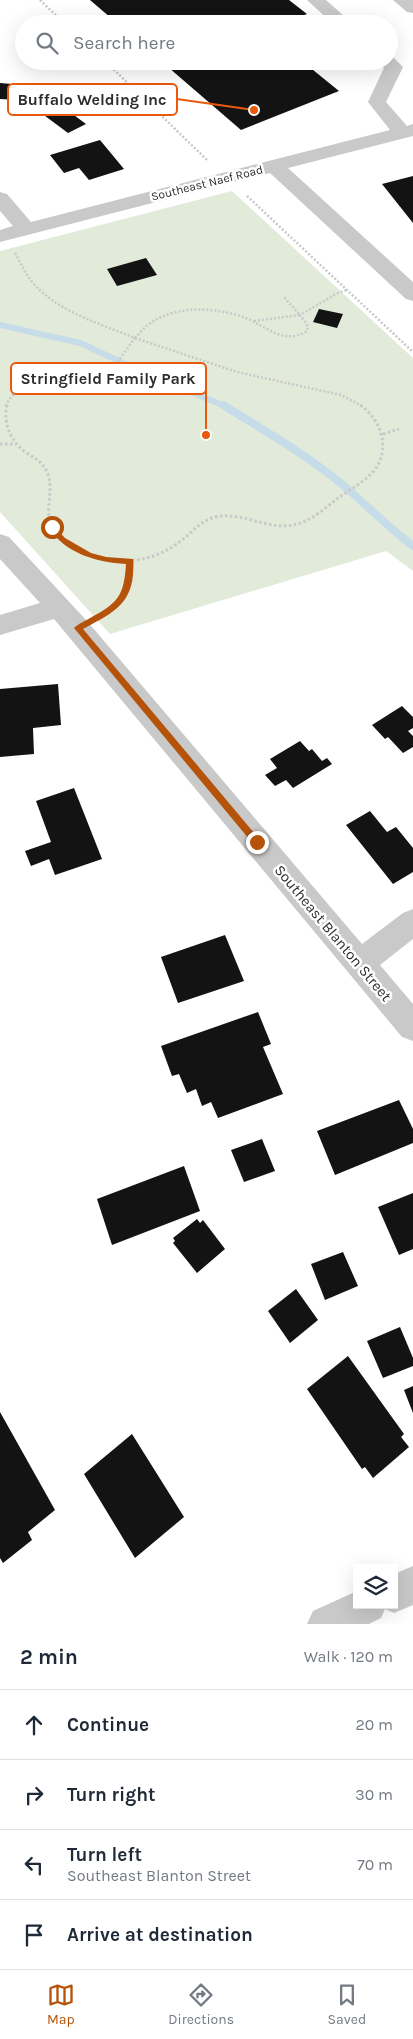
<!DOCTYPE html>
<meta charset="utf-8">
<style>
:root{--surface:#fff;--page:#f6f6f7;--text:#1f2937;--muted:#747a83;--line:#e0e1e3;--accent:#b45309}
body{margin:0;font-family:Karla,sans-serif;background:var(--page);color:var(--text)}
.controls{position:absolute;right:15px;bottom:15px;display:grid;overflow:hidden;border-radius:0px;box-shadow:0 5px 20px #0002}
.controls button{width:45px;height:45px;display:grid;place-items:center;padding:0;border:0;border-bottom:1px solid var(--line);background:var(--surface);color:var(--text);font:25px sans-serif}
.stop{position:absolute;width:15px;height:15px;margin:-11px;border:4px solid #b45309;border-radius:50%;background:#fff}
.stop.end{background:#b45309;border-color:#fff;box-shadow:0 1px 5px #0008}
.list{margin:0;padding:0;list-style:none}
h2{display:flex;justify-content:space-between;align-items:center;height:65px;margin:0;padding:0 20px;font-size:21px}
h2 small{font-size:16px;font-weight:400;color:var(--muted)}
.list li{display:grid;grid-template-columns:32px 1fr auto;gap:15px;align-items:center;box-sizing:border-box;height:70px;padding:0 20px;border-top:1px solid var(--line)}
.list b{display:block;font-size:19px;white-space:nowrap}
.list p{margin:0;font-size:16px;white-space:nowrap;color:var(--muted)}
.list em{font-size:16px;font-style:normal;color:var(--muted)}
.icon{flex:none;width:28px;height:28px;fill:none;stroke:currentColor;stroke-width:2;stroke-linecap:round;stroke-linejoin:round}
.map{position:relative;flex:none;width:413px;height:1624px;overflow:hidden}
.search{position:absolute;background:var(--surface);box-shadow:0 5px 20px #0002;left:15px;right:15px;top:15px;height:55px;display:flex;align-items:center;gap:12px;box-sizing:border-box;padding:0 18px;border-radius:28px;color:var(--muted);font-size:19px}
.sheet{height:345px;background:var(--surface)}
nav{display:flex;justify-content:space-around;align-items:center;box-sizing:border-box;height:70px;border-top:1px solid var(--line);background:var(--surface);font-size:14px;color:var(--muted)}
nav a{display:grid;justify-items:center;gap:2px}
nav .on{color:var(--accent)}
.map>svg:first-child{display:block}
.green{fill:#e2eada}
.lines{fill:none;stroke-linecap:round;stroke-linejoin:round}
.stream-far1{stroke:#c6dce9;stroke-width:6}
.stream{stroke:#c6dce9;stroke-width:8}
.building{fill:#131313}
.path-far1{stroke:#c9c9c9;stroke-width:2.5;stroke-dasharray:2 2;stroke-linecap:butt}
.path{stroke:#c9c9c9;stroke-width:3;stroke-dasharray:2.5 2.5;stroke-linecap:butt}
.minor{fill:#c9c9c9;fill-rule:evenodd}
.route{fill:#b45309}
.labels{text-anchor:middle;stroke-width:5;stroke-linejoin:round;paint-order:stroke}
.far-street-label{font-size:12px;fill:#2c2c2c;stroke:#fff}
.street-label{font-size:15px;fill:#2c2c2c;stroke:#fff}
.leader{fill:none;stroke:#e8590c;stroke-width:2}
.callout-dot{fill:#e8590c;stroke:#fff;stroke-width:2}
.callout{fill:#fff;stroke:#e8590c;stroke-width:2}
.callout-label{font-size:16px;text-anchor:middle;font-weight:bold;fill:#2c2c2c}
</style>
<div class="map">
<svg width="413" height="1624" viewBox="0 0 413 1624">
<rect width="100%" height="100%" fill="#fff"/>
<!-- green -->
<path class="green" d="M 232,191 L 413,358 L 413,571 L 386,551 L 110,634 L 0,512 L 0,251 Z"/>
<g class="lines">
<!-- stream-far1 -->
<path class="stream-far1" d="M 0,325 L 80,343 L 147,374 L 225,406"/>
<!-- stream -->
<path class="stream" d="M 223,405 C 262,429 302,452 338,481 C 364,502 386,526 413,546"/>
</g>
<!-- building -->
<path class="building" d="M 90,0 L 289,0 L 307,14 L 280,24 L 118,24 Z
M 161,61 L 302,61 L 339,91 L 241,130 Z
M 0,83 L 25,85 L 19,100 L 0,99 Z
M 51,98 L 86,124 L 68,133 L 33,107 Z
M 100,140 L 124,169 L 89,180 L 79,168 L 64,173 L 50,155 Z
M 413,176 L 413,223 L 382,184 Z
M 146,258 L 157,275 L 117,286 L 107,269 Z
M 319,309 L 343,314 L 337,328 L 313,322 Z
M 58,684 L 61,725 L 33,728 L 34,754 L 0,757 L 0,689 Z
M 402,706 L 413,717 L 413,728 L 408,731 L 413,736 L 413,747 L 403,753 L 388,737 L 385,739 L 372,725 Z
M 300,741 L 309,751 L 312,749 L 322,761 L 327,758 L 332,764 L 293,788 L 286,780 L 275,786 L 265,775 L 277,768 L 270,759 Z
M 74,788 L 102,859 L 55,875 L 49,859 L 31,866 L 25,851 L 51,842 L 36,801 Z
M 370,811 L 387,832 L 396,827 L 413,848 L 413,872 L 393,884 L 346,825 Z
M 225,935 L 244,981 L 178,1003 L 161,957 Z
M 258,1012 L 271,1044 L 263,1047 L 283,1094 L 218,1118 L 211,1102 L 202,1106 L 196,1089 L 187,1093 L 179,1074 L 172,1076 L 161,1046 Z
M 399,1100 L 413,1129 L 413,1143 L 335,1175 L 317,1131 Z
M 262,1139 L 275,1171 L 244,1182 L 231,1150 Z
M 184,1166 L 200,1211 L 112,1245 L 97,1199 Z
M 413,1193 L 413,1249 L 399,1255 L 378,1207 Z
M 197,1219 L 200,1223 L 203,1220 L 225,1249 L 197,1273 L 173,1243 L 175,1241 L 173,1238 Z
M 343,1252 L 358,1286 L 325,1300 L 311,1264 Z
M 296,1289 L 318,1320 L 290,1343 L 268,1311 Z
M 400,1327 L 413,1358 L 413,1366 L 383,1378 L 367,1341 Z
M 348,1356 L 404,1434 L 401,1437 L 409,1447 L 373,1478 L 365,1467 L 362,1469 L 307,1389 Z
M 413,1386 L 413,1413 L 404,1390 Z
M 0,1412 L 55,1510 L 28,1532 L 32,1540 L 3,1563 L 0,1558 Z
M 132,1434 L 184,1517 L 135,1558 L 84,1474 Z"/>
<g class="lines">
<!-- path-far1 -->
<path class="path-far1" d="M 40,0 L 65,24
M 105,61 L 207,160
M 247,196 L 413,352
M 15,253 C 21,263 25,274 33,283 C 58,312 101,324 135,338
M 254,321 L 300,315 L 284,297
M 135,338 L 237,372 L 341,395 L 362,406
M 135,338 C 140,333 145,326 152,322 C 177,305 220,307 248,319 C 268,328 285,345 307,331 L 308,326 L 300,315 L 338,293 L 347,290
M 6,406 C 13,387 39,380 58,381 C 70,382 84,386 96,380 C 113,372 124,352 135,338"/>
<!-- path -->
<path class="path" d="M 7,405 C 3,423 10,440 25,452 C 34,458 42,461 47,472 C 57,494 37,519 62,539 C 95,565 144,569 178,543 C 191,534 200,521 215,517 C 242,511 266,530 293,525 C 311,522 325,508 338,498 C 350,490 362,483 372,473 C 392,451 382,420 360,405
M 383,434 L 399,429
M 0,444 L 16,444
M 103,615 C 127,600 127,587 130,561"/>
<!-- minor -->
<path class="minor" d="M 307,0 L 326,0 L 353,24 L 333,24 Z
M 393,0 L 413,0 L 413,13 L 407,12 Z
M 389,56 L 393,57 L 403,67 L 386,102 L 407,126 L 413,124 L 413,136 L 288,168 L 413,282 L 413,301 L 406,299 L 270,173 L 0,242 L 0,230 L 13,226 L 0,211 L 0,192 L 7,194 L 31,222 L 390,130 L 368,102 L 384,68 L 378,61 L 389,61 Z
M 0,534 L 9,537 L 87,621 L 362,944 L 403,913 L 413,909 L 413,939 L 380,965 L 413,1004 L 413,1041 L 402,1037 L 54,619 L 0,635 L 0,615 L 40,603 L 0,559 Z
M 413,1566 L 413,1605 L 394,1613 L 385,1609 L 381,1618 L 369,1624 L 307,1624 L 313,1611 L 357,1591 L 357,1605 L 394,1605 L 394,1574 Z"/>
</g>
<!-- route -->
<path class="route" d="M 52,524 L 65,538 L 91,553 L 106,557 L 133,559 C 134,564 133,570 133,575 C 130,607 108,615 83,629 L 260,840 L 260,845 L 254,845 L 74,628 C 78,624 85,621 90,618 C 118,603 124,596 126,564 C 96,562 66,554 48,527 Z"/>
<g class="labels">
<!-- far-street labels -->
<g class="far-street-label">
<text transform="translate(207 183) rotate(-14)" y="4">Southeast Naef Road</text>
</g>
<!-- street labels -->
<g class="street-label">
<text transform="translate(333 933) rotate(50)" y="5">Southeast Blanton Street</text>
</g>
</g>
<!-- callouts -->
<path class="leader" d="M254 110L177 99M206 435L206 379"/>
<g class="callout-dot">
<circle cx="254" cy="110" r="5"/>
<circle cx="206" cy="435" r="5"/>
</g>
<g class="callout">
<rect x="8" y="84" width="169" height="31" rx="5"/>
<rect x="11" y="363" width="195" height="31" rx="5"/>
</g>
<g class="callout-label">
<text x="92" y="105">Buffalo Welding Inc</text>
<text x="108" y="384">Stringfield Family Park</text>
</g>
</svg>
<div class="controls">
<button><svg class="icon" aria-label="layers" viewBox="0 0 24 24"><path d="M12 4l9 5-9 5-9-5zM3 14l9 5 9-5"/></svg></button>
</div>
<div class="stop" style="left:52px;top:527px"></div>
<div class="stop end" style="left:257px;top:842px"></div>
<div class="search"><svg class="icon" aria-label="search" viewBox="0 0 24 24"><circle cx="10" cy="10" r="6"/><path d="M15 15l6 6"/></svg>Search here</div>
</div>
<section class="sheet">
<h2>2 min<small>Walk · 120 m</small></h2>
<ul class="list">
<li><svg class="icon" aria-label="ahead" viewBox="0 0 24 24"><path d="M12 20V5M6 11l6-6 6 6"/></svg><div><b>Continue</b></div><em>20 m</em></li>
<li><svg class="icon" aria-label="right" viewBox="0 0 24 24"><path d="M7 20v-9h11M14 6l5 5-5 5"/></svg><div><b>Turn right</b></div><em>30 m</em></li>
<li><svg class="icon" aria-label="left" viewBox="0 0 24 24"><path d="M17 20v-9H6M10 6l-5 5 5 5"/></svg><div><b>Turn left</b><p>Southeast Blanton Street</p></div><em>70 m</em></li>
<li><svg class="icon" aria-label="arrive" viewBox="0 0 24 24"><path d="M6 21V4h12l-3 4 3 4H6"/></svg><div><b>Arrive at destination</b></div></li>
</ul>
</section>
<nav>
<a class="on"><svg class="icon" aria-label="map" viewBox="0 0 24 24"><path d="M3 6l6-2 6 2 6-2v14l-6 2-6-2-6 2zM9 4v14M15 6v14"/></svg>Map</a>
<a><svg class="icon" aria-label="directions" viewBox="0 0 24 24"><path d="M12 3l9 9-9 9-9-9zM9 14v-3h6M13 9l2 2-2 2"/></svg>Directions</a>
<a><svg class="icon" aria-label="saved" viewBox="0 0 24 24"><path d="M7 4h10v16l-5-4-5 4z"/></svg>Saved</a>
</nav>
